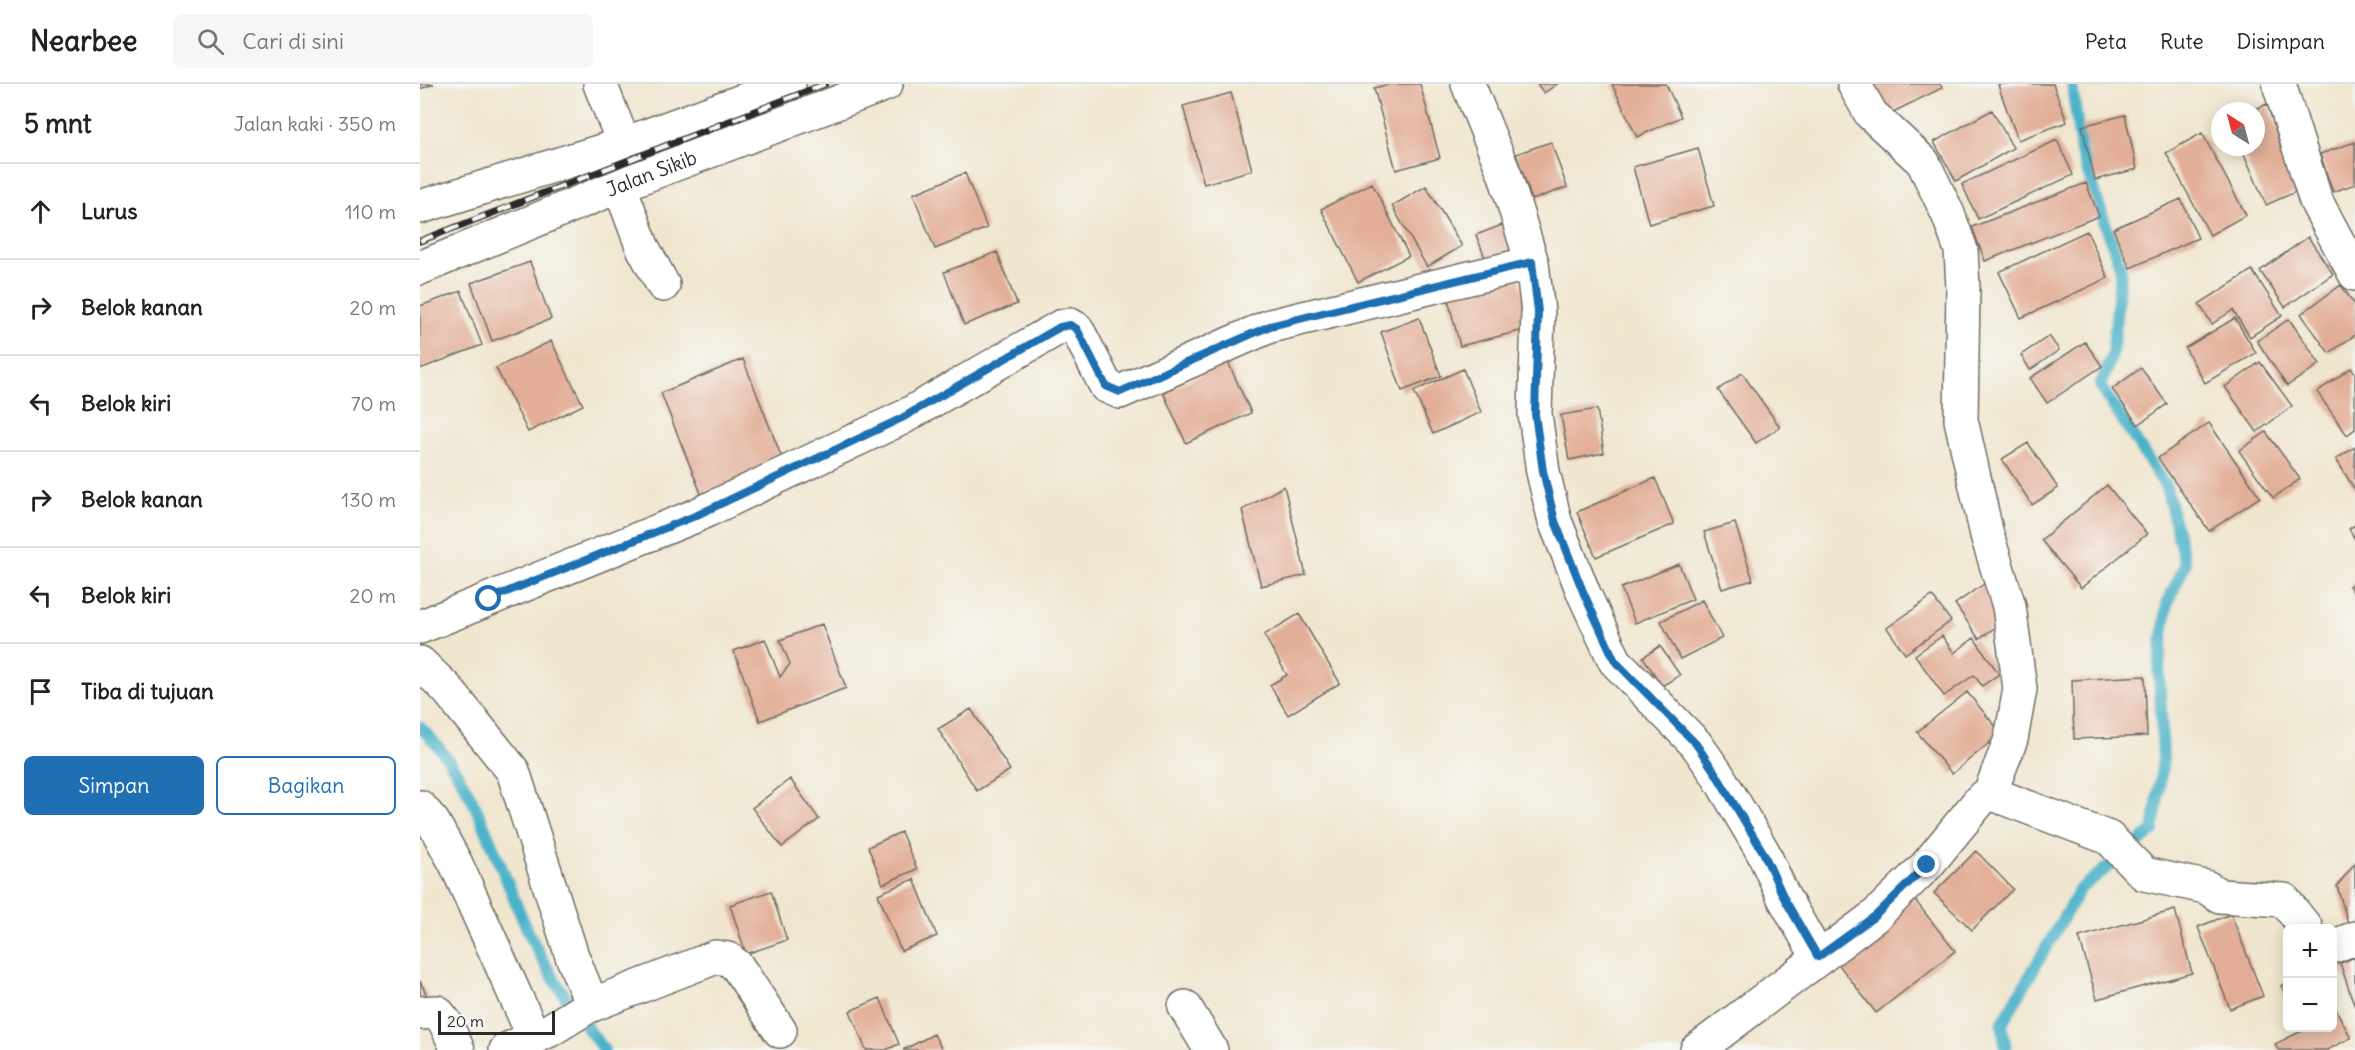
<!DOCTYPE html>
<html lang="id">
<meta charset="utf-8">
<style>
:root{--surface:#fff;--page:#f6f6f6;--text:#222;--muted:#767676;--line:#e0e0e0;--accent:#1f6fb2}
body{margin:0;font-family:Delius,sans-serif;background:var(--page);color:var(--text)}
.controls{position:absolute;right:18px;bottom:18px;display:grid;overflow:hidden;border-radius:9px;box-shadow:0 3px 15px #0003}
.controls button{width:54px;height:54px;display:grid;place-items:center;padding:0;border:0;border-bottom:2px solid var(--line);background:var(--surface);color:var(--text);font:30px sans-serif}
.compass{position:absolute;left:1791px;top:18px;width:54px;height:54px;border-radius:50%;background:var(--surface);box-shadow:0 3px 15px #0003;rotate:324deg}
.scale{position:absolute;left:18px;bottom:15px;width:117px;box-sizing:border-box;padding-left:6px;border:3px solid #2b2b2b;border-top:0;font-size:16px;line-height:21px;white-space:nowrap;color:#2b2b2b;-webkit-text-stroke:4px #f6f6f2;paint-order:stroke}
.stop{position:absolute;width:18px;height:18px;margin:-14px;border:4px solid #1f6fb2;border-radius:50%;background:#fff}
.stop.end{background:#1f6fb2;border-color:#fff;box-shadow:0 2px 6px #0008}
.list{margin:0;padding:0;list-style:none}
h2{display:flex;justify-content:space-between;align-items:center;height:78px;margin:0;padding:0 24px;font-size:26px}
h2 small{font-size:20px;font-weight:400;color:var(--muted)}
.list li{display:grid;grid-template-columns:39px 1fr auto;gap:18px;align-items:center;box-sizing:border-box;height:96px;padding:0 24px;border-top:2px solid var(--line)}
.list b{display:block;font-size:22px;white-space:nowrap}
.list em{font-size:20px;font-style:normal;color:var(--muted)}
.actions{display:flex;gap:12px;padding:18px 24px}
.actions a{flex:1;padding:14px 0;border:2px solid var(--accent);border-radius:9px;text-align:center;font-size:21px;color:var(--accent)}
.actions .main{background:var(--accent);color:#fff}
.icon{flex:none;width:33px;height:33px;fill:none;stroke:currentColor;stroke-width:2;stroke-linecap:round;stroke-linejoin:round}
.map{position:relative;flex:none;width:1935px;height:966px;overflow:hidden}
header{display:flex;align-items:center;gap:36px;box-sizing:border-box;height:84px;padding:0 30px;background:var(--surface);border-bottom:2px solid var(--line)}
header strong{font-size:28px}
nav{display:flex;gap:33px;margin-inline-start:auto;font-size:21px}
.search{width:420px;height:54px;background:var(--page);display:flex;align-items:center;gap:15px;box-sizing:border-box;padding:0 21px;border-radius:9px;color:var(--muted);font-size:22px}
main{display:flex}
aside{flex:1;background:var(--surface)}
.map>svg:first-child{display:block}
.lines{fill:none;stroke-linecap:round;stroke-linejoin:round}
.stream{stroke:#4ab2c9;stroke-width:12}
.building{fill:#e2ae97}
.minor-casing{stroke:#706c64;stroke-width:36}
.minor{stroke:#fff;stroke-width:33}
.rail-casing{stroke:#2b2b2b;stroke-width:7}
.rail{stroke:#f6f6f2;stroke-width:4.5;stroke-dasharray:14;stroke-linecap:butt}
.route{stroke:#1f6fb2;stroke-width:8}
.labels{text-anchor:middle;stroke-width:4.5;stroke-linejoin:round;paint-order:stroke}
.street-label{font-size:20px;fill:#2b2b2b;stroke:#f6f6f2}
</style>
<header>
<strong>Nearbee</strong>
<div class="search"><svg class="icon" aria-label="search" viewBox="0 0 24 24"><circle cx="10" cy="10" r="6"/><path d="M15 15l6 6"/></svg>Cari di sini</div>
<nav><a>Peta</a><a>Rute</a><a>Disimpan</a></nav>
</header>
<main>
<aside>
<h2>5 mnt<small>Jalan kaki · 350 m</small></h2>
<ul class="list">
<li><svg class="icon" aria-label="ahead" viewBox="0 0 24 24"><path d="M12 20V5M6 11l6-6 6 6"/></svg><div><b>Lurus</b></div><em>110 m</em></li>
<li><svg class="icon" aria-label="right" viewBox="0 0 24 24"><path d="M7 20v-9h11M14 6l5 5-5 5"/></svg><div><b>Belok kanan</b></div><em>20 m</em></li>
<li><svg class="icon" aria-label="left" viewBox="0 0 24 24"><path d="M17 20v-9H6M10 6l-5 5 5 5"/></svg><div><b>Belok kiri</b></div><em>70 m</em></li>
<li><svg class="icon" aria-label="right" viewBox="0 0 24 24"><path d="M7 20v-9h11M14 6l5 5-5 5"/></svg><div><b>Belok kanan</b></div><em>130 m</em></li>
<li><svg class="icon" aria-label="left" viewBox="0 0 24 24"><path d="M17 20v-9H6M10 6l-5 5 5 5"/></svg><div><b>Belok kiri</b></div><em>20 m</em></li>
<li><svg class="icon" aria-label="arrive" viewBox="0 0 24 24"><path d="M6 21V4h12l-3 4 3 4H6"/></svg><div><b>Tiba di tujuan</b></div></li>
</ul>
<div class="actions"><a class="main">Simpan</a><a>Bagikan</a></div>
</aside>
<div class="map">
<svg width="1935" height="966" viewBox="0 0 1935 966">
<rect width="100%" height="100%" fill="#f6f6f2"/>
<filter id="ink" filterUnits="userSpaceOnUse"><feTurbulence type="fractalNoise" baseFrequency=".0167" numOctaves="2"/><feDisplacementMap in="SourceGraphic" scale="12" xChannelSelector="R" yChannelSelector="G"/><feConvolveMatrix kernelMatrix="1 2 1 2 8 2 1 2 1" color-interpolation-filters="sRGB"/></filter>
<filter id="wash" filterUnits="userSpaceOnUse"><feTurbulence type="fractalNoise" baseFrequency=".008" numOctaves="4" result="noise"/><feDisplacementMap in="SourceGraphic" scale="24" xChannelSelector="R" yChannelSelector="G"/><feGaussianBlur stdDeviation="1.35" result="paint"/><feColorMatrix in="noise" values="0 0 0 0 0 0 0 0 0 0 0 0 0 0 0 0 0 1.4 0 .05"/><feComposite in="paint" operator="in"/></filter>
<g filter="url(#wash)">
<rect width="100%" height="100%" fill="#f0e6cf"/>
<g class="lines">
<!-- stream -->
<path class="stream" d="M 0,643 C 57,697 76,779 108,847 C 128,891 155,928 184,966
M 1586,966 L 1582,940 L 1660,805 L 1733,747 L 1743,676 L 1739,583 L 1747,520 L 1765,480 L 1746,403 L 1680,302 L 1692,271 L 1701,186 L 1661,68 L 1652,0"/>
</g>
<g id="blocks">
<!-- building -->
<path class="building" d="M 0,0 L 14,0 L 0,5 Z
M 970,0 L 1000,0 L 1020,74 L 976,86 L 954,4 Z
M 1117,0 L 1137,0 L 1124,9 Z
M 1192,0 L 1246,0 L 1261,33 L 1217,53 Z
M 1454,0 L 1520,0 L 1522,4 L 1465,32 L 1450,2 Z
M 1582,0 L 1633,0 L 1647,38 L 1598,56 L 1578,1 Z
M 811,9 L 832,86 L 784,100 L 763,22 Z
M 1847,20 L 1882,105 L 1846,121 L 1821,63 L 1836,63 L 1836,27 L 1831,27 Z
M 1572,26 L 1593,64 L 1536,97 L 1514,58 Z
M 1705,31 L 1717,85 L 1675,96 L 1662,42 Z
M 1782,49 L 1826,131 L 1790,151 L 1746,69 Z
M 1637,56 L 1653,91 L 1558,135 L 1542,100 Z
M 1131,58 L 1147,103 L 1112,116 L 1096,70 Z
M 1935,58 L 1935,100 L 1913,108 L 1900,70 Z
M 1278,64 L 1294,122 L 1229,140 L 1213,83 Z
M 545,89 L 567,144 L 515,165 L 493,110 Z
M 952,99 L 989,172 L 938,198 L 901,125 Z
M 1666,99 L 1679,132 L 1565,177 L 1552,143 Z
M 1006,102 L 1042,162 L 1007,183 L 972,122 Z
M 1761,115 L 1778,154 L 1710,184 L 1693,145 Z
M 1090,138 L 1099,164 L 1066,176 L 1056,151 Z
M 1667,147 L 1688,194 L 1601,234 L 1579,188 Z
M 1888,153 L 1913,190 L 1865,223 L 1840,187 Z
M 577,168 L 597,220 L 544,241 L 524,188 Z
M 110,178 L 131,235 L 72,257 L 51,199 Z
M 1832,186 L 1862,232 L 1830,253 L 1813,226 L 1792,240 L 1779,220 Z
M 1099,193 L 1112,244 L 1040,262 L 1027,211 Z
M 1921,201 L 1935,221 L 1935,251 L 1909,269 L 1881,230 Z
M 41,207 L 62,261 L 0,285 L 0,222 Z
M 999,234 L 1021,292 L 982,307 L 961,248 Z
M 1815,234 L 1836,269 L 1785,299 L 1765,264 Z
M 1869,235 L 1900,280 L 1867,302 L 1837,257 Z
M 1629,252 L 1639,266 L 1610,286 L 1601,271 Z
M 131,257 L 163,321 L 108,348 L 76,284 Z
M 1665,258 L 1682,282 L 1627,319 L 1610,294 Z
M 323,275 L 364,379 L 282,412 L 241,309 Z
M 808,278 L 831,329 L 766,359 L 743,308 Z
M 1840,278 L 1872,322 L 1837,348 L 1805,303 Z
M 1721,284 L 1747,320 L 1718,341 L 1692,305 Z
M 1931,284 L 1935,289 L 1935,345 L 1927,351 L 1897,308 Z
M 1043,285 L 1061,328 L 1013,350 L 994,307 Z
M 1322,289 L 1360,343 L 1336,359 L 1298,306 Z
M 1177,325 L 1184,369 L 1149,376 L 1141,331 Z
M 1789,339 L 1840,413 L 1789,447 L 1738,374 Z
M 1846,348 L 1880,395 L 1853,414 L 1819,367 Z
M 1608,359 L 1638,404 L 1612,421 L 1582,375 Z
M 1935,363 L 1935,406 L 1916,375 Z
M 1235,394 L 1254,440 L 1176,473 L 1157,428 Z
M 1687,401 L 1727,450 L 1661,504 L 1621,456 Z
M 864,402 L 886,491 L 841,502 L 822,426 Z
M 1315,439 L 1333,496 L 1302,505 L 1284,448 Z
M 1935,441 L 1935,455 L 1929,445 Z
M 1259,480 L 1273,515 L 1215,539 L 1201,504 Z
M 1935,497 L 1935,511 L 1929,502 Z
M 1564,500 L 1588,534 L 1559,555 L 1535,520 Z
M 1512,512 L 1531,537 L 1485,570 L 1467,544 Z
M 1282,516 L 1302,554 L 1260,575 L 1241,537 Z
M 879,530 L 920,599 L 868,631 L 850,601 L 867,591 L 844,551 Z
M 402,540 L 426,604 L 340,637 L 314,567 L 345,555 L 360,593 L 370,580 L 360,556 Z
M 1522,552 L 1534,569 L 1554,554 L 1579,590 L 1562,602 L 1554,591 L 1524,612 L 1495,571 Z
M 1240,562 L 1260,591 L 1242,602 L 1223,573 Z
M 1725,592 L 1727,652 L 1654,655 L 1652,596 Z
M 1547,608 L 1581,649 L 1532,690 L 1497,648 Z
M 551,625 L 590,686 L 557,707 L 518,645 Z
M 370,695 L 399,735 L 362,763 L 332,724 Z
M 481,748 L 497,785 L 463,800 L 448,763 Z
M 1556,767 L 1593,805 L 1552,846 L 1514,809 Z
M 1935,779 L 1935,837 L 1928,839 L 1917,802 Z
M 494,795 L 517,852 L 481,867 L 458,810 Z
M 351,807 L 367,856 L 326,870 L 310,821 Z
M 1494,815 L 1535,867 L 1456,929 L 1416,877 Z
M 1755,826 L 1772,889 L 1677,915 L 1659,853 Z
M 1811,830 L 1843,912 L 1810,925 L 1778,843 Z
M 1935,873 L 1935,923 L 1920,879 Z
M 0,897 L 8,914 L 0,918 Z
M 1868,899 L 1868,916 L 1861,902 Z
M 460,914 L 479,960 L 466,966 L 446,966 L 430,927 Z
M 1912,918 L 1931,954 L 1907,966 L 1858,966 L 1855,960 L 1882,947 L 1881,944 L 1912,944 Z
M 514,950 L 522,966 L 483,966 Z"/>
</g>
</g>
<g filter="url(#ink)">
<use href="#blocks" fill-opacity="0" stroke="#706c64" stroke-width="1.5"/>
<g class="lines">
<!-- minor casing -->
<g class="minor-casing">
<g id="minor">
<path d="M 180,0 L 204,60"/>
<path d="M 1048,0 L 1085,91 L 1112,179 L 1118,228 L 1115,330 L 1123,388 L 1135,437 L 1164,510 L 1195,577 L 1276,660 L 1297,690 L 1343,768 L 1364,814 L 1398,873"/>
<path d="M 1859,0 L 1896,117 L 1935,190"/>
<path d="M 200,103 L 222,162 L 243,201"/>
<path d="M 0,123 L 204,60 L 369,0"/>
<path id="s1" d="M 0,184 L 211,97 L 466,0"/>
<path d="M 0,543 L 275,432 L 482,334 L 640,243 L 650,241 L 657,245 L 686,302 L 700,308 L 850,242 L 1112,179"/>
<path d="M 0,579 L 27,605 L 93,687 L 152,872 L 172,921"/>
<path d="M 1570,709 L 1689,754 L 1724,790 L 1786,803 L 1800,812 L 1864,816 L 1886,844"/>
<path d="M 0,723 L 13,738 L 36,780 L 114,953"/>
<path d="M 1912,863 L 1935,854"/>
<path d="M 765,923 L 791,966"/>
<path d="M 0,929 L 17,928 L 25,938 L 38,966"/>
<path d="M 86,966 L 130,946 L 169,922 L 296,873 L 308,875 L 317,882 L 360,947"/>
<path d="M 1277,966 L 1455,832 L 1507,781 L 1561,715 L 1570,709 L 1591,655 L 1600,605 L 1589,522 L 1567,451 L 1541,336 L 1543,204 L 1541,166 L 1528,130 L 1503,78 L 1451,30 L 1434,0"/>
</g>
</g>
<!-- minor -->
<use href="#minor" class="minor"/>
<!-- rail casing -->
<g class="rail-casing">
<path id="rail" d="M 0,157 L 405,0"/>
</g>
<!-- rail -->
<use href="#rail" class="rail"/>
</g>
</g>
<g class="lines" filter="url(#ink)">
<!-- route -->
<path class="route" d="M 69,515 L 275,432 L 482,334 L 640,243 L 650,241 L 657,245 L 686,302 L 700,308 L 850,242 L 1112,178 L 1118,228 L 1115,330 L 1123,387 L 1135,437 L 1164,510 L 1195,577 L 1276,660 L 1296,690 L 1343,768 L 1364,814 L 1398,873 L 1455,832 L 1507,781"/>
</g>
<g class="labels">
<!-- street labels -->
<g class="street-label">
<text dy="7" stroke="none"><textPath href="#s1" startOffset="250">Jalan Sikib</textPath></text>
</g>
</g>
</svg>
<div class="controls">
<button>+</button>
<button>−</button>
</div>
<svg class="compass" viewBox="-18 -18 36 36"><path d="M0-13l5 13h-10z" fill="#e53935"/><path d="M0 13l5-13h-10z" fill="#767676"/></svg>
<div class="scale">20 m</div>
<div class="stop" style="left:69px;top:515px"></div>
<div class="stop end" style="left:1507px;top:781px"></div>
</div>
</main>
